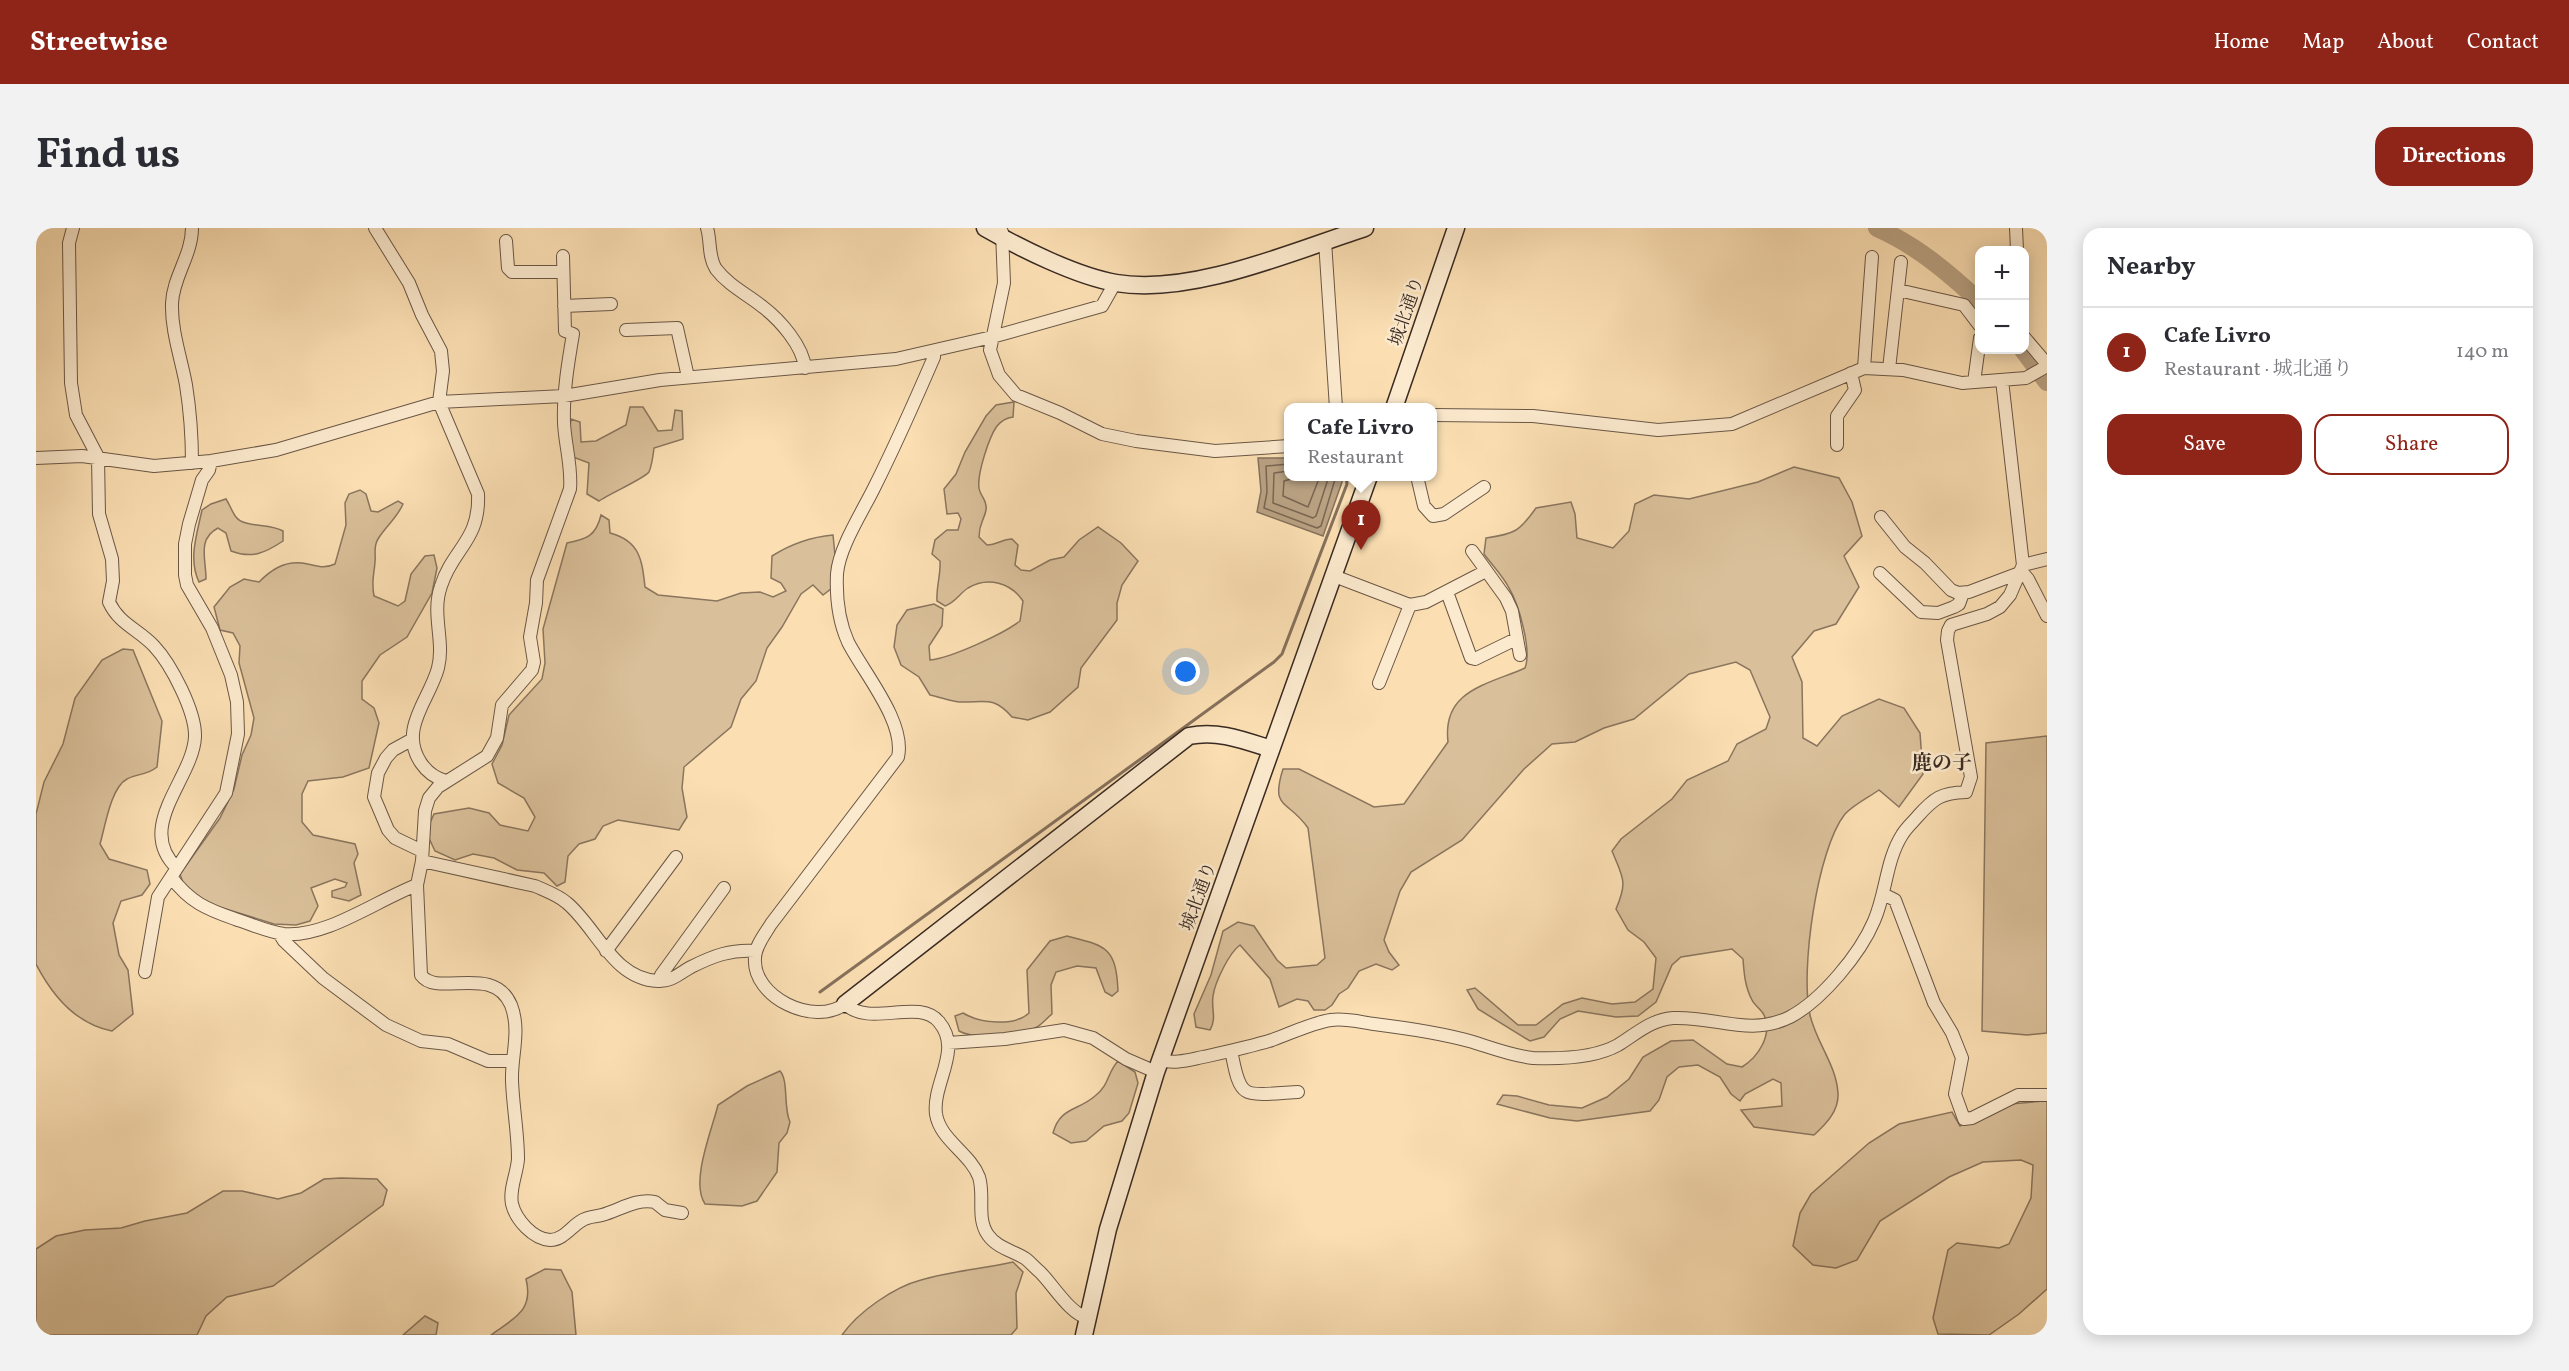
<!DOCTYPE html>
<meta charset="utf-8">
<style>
:root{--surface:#fff;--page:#f2f2f3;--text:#2b2b33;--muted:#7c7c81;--line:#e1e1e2;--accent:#8f2418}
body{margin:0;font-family:Vollkorn,"Noto Serif JP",serif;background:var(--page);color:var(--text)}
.controls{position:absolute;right:18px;top:18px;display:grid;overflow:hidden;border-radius:12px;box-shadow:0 3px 15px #0003}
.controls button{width:54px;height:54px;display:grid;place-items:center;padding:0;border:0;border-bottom:2px solid var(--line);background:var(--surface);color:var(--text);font:30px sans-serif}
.you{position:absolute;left:1150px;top:444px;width:21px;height:21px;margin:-15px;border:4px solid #fff;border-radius:50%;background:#1a73e8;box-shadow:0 0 0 9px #1a73e833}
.badge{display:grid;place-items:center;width:39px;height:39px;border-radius:50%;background:var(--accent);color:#fff;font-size:20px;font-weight:700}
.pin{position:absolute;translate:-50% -50px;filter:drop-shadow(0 2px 3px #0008)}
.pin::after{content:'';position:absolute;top:32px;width:21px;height:18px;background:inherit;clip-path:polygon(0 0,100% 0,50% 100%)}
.popup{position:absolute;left:1248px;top:175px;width:153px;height:78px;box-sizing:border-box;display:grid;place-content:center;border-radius:12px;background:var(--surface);filter:drop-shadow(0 2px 4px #0005);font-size:20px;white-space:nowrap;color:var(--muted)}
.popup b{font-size:22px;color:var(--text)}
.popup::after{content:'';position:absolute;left:50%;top:100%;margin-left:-12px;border:12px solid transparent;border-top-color:var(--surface)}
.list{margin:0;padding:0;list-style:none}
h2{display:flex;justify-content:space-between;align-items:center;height:78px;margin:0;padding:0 24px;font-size:26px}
h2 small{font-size:20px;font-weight:400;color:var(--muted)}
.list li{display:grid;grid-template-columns:39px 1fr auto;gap:18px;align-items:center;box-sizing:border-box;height:90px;padding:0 24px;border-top:2px solid var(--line)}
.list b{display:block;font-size:22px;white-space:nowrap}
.list p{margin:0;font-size:20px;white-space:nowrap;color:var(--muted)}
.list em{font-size:20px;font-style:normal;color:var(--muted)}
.actions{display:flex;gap:12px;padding:18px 24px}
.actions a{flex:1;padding:14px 0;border:2px solid var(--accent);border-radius:18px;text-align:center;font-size:21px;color:var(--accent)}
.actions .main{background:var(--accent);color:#fff}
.map{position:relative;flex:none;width:2011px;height:1107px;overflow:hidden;border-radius:18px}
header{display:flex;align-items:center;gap:36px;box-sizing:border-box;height:84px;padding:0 30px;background:var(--accent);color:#fff}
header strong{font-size:28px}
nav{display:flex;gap:33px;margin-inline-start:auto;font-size:21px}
.intro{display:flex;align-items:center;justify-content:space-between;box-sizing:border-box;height:144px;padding:0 36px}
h1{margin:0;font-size:42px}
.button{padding:15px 27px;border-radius:18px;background:var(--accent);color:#fff;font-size:21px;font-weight:700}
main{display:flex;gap:36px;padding:0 36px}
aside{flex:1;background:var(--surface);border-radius:18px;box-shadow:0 3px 15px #0003}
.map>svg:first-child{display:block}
.green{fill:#dac09a;stroke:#8a755e;stroke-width:1.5}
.water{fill:#b9a182;stroke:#86715c;stroke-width:1.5}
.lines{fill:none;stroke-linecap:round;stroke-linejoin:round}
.shore{stroke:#796652;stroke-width:1.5}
.stream{stroke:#86715c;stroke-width:3}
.river{stroke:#b9a182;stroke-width:18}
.street-casing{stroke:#6a5746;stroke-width:14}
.secondary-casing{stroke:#392a22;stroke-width:19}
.street{stroke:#fceace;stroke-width:12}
.secondary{stroke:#fceace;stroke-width:16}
.labels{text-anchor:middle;stroke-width:5;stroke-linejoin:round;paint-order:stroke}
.street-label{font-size:18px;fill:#392a22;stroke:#fceace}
.neighbourhood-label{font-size:20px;font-weight:bold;fill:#392a22;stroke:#fceace}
</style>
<header>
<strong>Streetwise</strong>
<nav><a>Home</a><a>Map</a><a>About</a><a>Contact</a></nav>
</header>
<div class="intro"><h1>Find us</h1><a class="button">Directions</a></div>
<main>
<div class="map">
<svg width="2011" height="1107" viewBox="0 0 2011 1107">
<rect width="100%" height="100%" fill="#fbdfb3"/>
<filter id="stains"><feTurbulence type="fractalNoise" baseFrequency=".00333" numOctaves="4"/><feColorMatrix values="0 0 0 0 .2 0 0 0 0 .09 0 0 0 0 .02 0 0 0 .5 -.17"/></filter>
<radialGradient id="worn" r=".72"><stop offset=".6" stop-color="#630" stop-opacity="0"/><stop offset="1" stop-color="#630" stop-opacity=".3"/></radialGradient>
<!-- green -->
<path class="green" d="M 978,174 L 977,189 C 970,190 966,192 961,198 C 953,209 941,246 943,260 C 944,268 952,273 950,282 C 948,293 943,295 943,309 L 951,317 C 961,317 966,311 976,311 L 982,317 L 979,337 L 985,342 L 994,343 L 1014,332 L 1028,329 L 1043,312 L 1062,299 L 1085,315 L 1102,333 L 1086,357 L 1081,375 L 1081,392 L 1045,440 L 1042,459 L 1014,484 L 992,492 L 976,489 C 957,467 948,475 923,474 C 914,473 904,469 894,467 L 883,449 L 865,437 L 858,419 L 861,397 L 871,382 L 898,376 L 907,381 L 906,398 L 893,418 L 894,432 C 915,430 967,406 984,393 L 987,373 C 975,355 952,348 932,360 C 923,366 920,374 909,378 L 901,373 C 900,359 905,347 904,333 L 896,326 L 899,312 L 911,302 L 922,302 L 925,291 L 922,285 L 911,286 L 908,261 L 920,246 L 929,224 L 950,188 L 960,177 Z
M 594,179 L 607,179 L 622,203 L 636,202 L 639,182 L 646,183 L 647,211 L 618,220 C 617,228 616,237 613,244 C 609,250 573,266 563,273 L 551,266 L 553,235 L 537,229 L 533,206 L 535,191 L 544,194 L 545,214 L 560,213 L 590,197 Z
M 1758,239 L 1803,250 L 1816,274 L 1826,308 L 1808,328 L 1823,359 L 1800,396 L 1778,403 L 1756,429 L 1766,454 L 1767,510 L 1781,518 L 1806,488 L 1843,471 L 1868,480 L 1884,505 L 1887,546 L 1863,579 L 1843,562 C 1833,569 1817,577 1809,586 C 1781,621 1764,743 1774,787 C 1780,814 1800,836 1802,865 C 1803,883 1790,896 1778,907 L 1718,899 L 1705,882 L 1746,878 L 1745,855 L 1737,851 L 1709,866 L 1704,873 L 1695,866 L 1684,849 L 1662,837 L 1643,839 L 1631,849 L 1623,872 L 1614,883 L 1541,893 L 1514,890 L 1461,876 L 1467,867 L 1481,868 L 1513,877 L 1546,880 L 1571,869 L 1593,851 L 1607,829 L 1635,813 L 1657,812 L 1691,836 L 1706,839 C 1722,829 1737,807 1728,787 C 1725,781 1719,778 1716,772 C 1709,759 1708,745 1707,731 L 1696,721 L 1645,729 L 1636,737 L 1620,774 L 1602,788 L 1580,789 L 1542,783 L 1524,791 L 1508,809 L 1494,813 L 1442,781 L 1431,762 L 1439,760 L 1482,797 L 1500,797 L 1527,776 L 1546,770 L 1576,776 L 1599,774 L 1617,761 L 1620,730 L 1608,714 L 1592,702 L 1580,681 C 1592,653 1587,650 1576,623 L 1585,611 L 1636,571 L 1651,552 L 1692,533 L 1701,516 L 1730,501 L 1734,489 L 1714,442 L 1700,434 L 1653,446 L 1598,491 L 1568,500 L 1539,514 L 1516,516 L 1488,541 L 1426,612 L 1375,644 L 1364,663 L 1348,712 L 1353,724 L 1363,737 L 1356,742 L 1340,736 L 1323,743 L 1312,760 L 1303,766 L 1296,777 L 1289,782 L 1278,782 L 1272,773 L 1261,771 L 1243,779 L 1234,751 L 1204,717 C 1193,725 1179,754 1177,768 C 1175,781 1181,790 1174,802 L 1160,799 L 1158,786 L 1175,747 L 1187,703 L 1202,694 L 1218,698 L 1241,732 L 1250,740 L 1281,737 L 1289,730 L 1272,600 C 1252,571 1234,582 1247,541 L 1263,541 L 1338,579 L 1368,576 L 1412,514 C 1406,462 1451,457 1489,440 C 1496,422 1483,377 1473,360 C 1467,348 1456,337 1448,326 L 1450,310 C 1478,306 1483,304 1500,280 L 1535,274 L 1539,286 L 1541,310 L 1577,320 L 1593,303 L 1599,276 L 1618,267 L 1653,271 L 1722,254 Z
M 324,262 L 330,266 L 335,283 L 342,284 L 362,273 L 367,276 C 361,290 350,298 342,311 C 337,319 340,325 339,334 C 338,348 335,353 338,368 L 362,378 L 369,373 L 375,346 L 389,328 L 398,327 L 401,340 L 396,365 L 371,409 L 344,427 L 326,453 L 326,471 L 338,480 L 343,495 L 333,540 L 307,549 L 272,553 L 266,566 L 266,594 L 277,607 L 319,616 L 322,626 L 318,635 L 325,667 L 313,673 L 296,669 L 296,663 L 309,659 L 311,655 L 299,651 L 275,660 L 282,678 L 274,693 L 260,697 L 238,696 L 161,672 L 147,655 L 144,646 L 184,590 L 198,561 L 206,527 L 215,507 L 218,490 L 203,435 L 204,418 L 197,405 L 184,402 L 178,379 L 194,359 L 208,351 L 223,354 C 235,342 248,333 266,335 C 280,337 286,342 299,336 L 310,297 L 309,275 L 313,266 Z
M 190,271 C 194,277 196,284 200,289 C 208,300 234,295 247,303 L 247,313 C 229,325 216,331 195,323 L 190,305 L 182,300 C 161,311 170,331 170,351 L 163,354 C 152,331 161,306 166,282 L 175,276 Z
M 565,287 L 573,292 L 574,305 C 604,313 606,332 609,359 L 622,367 L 681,373 L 705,365 L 724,364 L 737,369 L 750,363 L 745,355 L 735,350 L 736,328 C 755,316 774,309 797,307 L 799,327 L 796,360 L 787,367 L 777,357 L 765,366 L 746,399 L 731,420 L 720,453 L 705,471 L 695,499 L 648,539 L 646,560 L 651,589 L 643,602 L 582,592 L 567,598 L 559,611 L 543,616 L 532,628 L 529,654 L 521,658 L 508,645 L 481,642 L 458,630 L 437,626 L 419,632 L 399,623 L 390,604 L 398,586 L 433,580 L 453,585 L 464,597 L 492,603 L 499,589 L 488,570 L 462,555 L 456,536 L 466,517 L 473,487 L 506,451 L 509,435 L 507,401 L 531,315 C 551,311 560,308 565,287 Z
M 87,421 L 97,422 L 126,493 L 121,539 C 110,548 102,545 91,551 C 75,559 69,599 64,616 L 73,631 L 111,642 L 114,656 L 106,667 L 85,673 L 77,695 L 83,727 L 92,742 L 97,786 L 76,803 C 40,796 16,767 0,736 L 0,586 L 8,554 L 27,516 L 39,470 L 66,432 Z
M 2011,508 L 2011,805 L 1991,807 L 1946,803 L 1950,515 Z
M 1031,708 C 1070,718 1080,719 1082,763 L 1076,768 L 1069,764 L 1060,740 L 1041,738 L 1020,744 L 1015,757 L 1016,786 C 1011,790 1006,796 1001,799 C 985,808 938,812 923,803 L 919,788 L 927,785 C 943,795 978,799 993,785 L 991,742 L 1014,713 Z
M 1082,833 L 1099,844 L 1102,855 L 1093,885 L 1086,893 L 1068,898 L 1050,913 L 1035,915 L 1017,905 C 1024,879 1042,883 1059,868 C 1074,856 1071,845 1082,833 Z
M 744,843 C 753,853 747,879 754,894 L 751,905 L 743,915 L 741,944 L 721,973 L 706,978 L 669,976 C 654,954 676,902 682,877 L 711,858 Z
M 2008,873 L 2011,873 L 2011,1061 L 1983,1086 L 1953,1107 L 1902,1106 L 1897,1090 L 1912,1022 L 1921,1015 L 1963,1020 L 1973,1016 L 1995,970 L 1997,937 L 1985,932 L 1947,934 L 1913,949 L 1844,993 L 1821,1032 L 1800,1040 L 1777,1037 L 1757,1018 L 1764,985 L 1775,966 L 1833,915 L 1863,896 L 1916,884 L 1924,898 L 1974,876 Z
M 305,950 L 341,951 L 351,962 L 347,977 L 237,1058 L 191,1069 L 170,1088 L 161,1107 L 0,1107 L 0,1021 L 20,1008 L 49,1002 L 85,1000 L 109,993 L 151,985 L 187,963 L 206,963 L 242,971 L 265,965 L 288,951 Z
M 977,1034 L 987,1044 L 980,1065 L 981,1100 L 975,1107 L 806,1107 C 822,1084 858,1059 885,1052 C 915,1043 947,1041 977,1034 Z
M 509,1041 L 525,1042 L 536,1064 L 540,1107 L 455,1107 C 478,1090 498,1083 490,1051 Z
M 389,1088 L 402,1095 L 400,1107 L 367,1107 Z"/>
<!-- water -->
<path class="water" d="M 1222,230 L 1253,230 L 1253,248 L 1306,249 L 1306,254 L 1287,308 L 1221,284 L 1225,263 Z"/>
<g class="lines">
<!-- shore -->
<path class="shore" d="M 1253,236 L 1230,238 L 1231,264 L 1228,280 L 1281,300 L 1285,298 L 1300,248
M 1253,243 L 1238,245 L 1237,275 L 1277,290 L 1280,288 L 1293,248
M 1265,248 L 1248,253 L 1247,268 L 1272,279 L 1284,248"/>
<!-- stream -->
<path class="stream" d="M 784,764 L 1238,434 L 1246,426 L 1311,256 L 1310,248"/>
<!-- river -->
<path class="river" d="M 1841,0 C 1880,17 1913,45 1944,74
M 1987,122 L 2011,154"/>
<!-- street casing -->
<g class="street-casing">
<path id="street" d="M 37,0 L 33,15 L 35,155 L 40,187 L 62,229 L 63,286 L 76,331 L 77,353 L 73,374 C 83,396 102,401 118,418 C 135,436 160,484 159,509 C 157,551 98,599 141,640
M 339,0 L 373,55 L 386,87 L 405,123 L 407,143 L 403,174 L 442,266 C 444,313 417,320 405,358 C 395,386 409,413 402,440 C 394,471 362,501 385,535 C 391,544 399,550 410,553
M 671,0 C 675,13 672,29 680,41 C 693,58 711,66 727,79 C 744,92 767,118 769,140
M 1980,0 L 1981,22
M 966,4 L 968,55 L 954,122 L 963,147 L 980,167 L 1024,185 L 1066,206 L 1100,213 L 1179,223 L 1253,218
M 470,13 L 472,40 L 476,44 L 526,44
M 1289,13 L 1300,180
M 527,28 L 529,103 L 537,106 C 532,135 527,165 528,195 C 529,217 536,238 534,261 L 501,352 L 500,375 L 494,409 L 498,434 L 496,442 L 466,477 L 461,510 L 451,528 L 402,559 L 393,570 L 389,583 L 386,633 L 381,657 L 385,747 C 401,770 457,735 475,777 C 485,803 475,828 476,853 C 477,879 482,905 482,931 C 481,946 473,961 476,976 C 480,992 497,1011 514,1012 C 527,1012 535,999 545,993 C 552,988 559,989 566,987 C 584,982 600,970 619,974 L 629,982 L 646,985
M 1862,62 L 1928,77 L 1944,98
M 528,78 L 575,76
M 590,102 L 641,100 L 652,149
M 1988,109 L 2011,136
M 898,123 L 898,129 C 879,173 860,216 839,258 C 827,283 803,319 801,346 C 800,368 803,394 812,414 C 827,444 870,494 862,529 L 735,696 C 729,706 719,718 719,730 C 716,769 778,799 809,776 C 834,800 883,769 903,794 C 927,822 896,855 900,886 C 904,912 934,925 943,949 C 949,968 940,990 952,1007 C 961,1020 978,1023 990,1031 C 995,1035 999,1040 1004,1044 C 1018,1058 1034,1086 1052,1090
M 1828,140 L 1836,29
M 1853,141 L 1865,34
M 1938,154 L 1944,110
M 1397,187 L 1497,188 L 1622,202 L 1696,196 L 1828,140 L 1867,142 L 1926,155 L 1990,150 L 2011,138
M 1801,217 L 1801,188 L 1819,162 L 1815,145
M 0,230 L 46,228 L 118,238 L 175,233 L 240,222 L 403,174 L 528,168 L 624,152 L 860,131 L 956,109 L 1066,78 L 1079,55
M 156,235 C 156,209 154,182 150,157 C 145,130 135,102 136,75 C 137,49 156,27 156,0
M 1381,248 L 1388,278 L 1397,288 L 1408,286 L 1448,259
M 1845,289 L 1869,319 L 1889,335 L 1915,362 L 1922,365 L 1933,364 L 1986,344
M 1436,323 L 1470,370 L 1476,383 L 1484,427
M 1987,337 L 2011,331
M 1986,344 L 1992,351 L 2011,388
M 1844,345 L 1885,384 L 1902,385 L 1918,379 L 1923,376 L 1927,365
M 1298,348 L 1374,377 L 1343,455
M 1411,364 L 1435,430 L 1439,431 L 1480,411
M 1374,377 L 1390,374 L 1450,343
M 377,511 L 357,522 L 350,530 L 342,545 L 338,569 L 352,602 L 359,610 L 386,623
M 386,633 L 499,658 C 510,663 522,667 531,675 C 561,700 577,751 622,753 C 635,754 644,745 655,739 C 677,728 695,721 720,723
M 135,649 C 154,674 170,681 199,691 C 215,696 232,704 248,706 C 290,710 341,672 381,657
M 1847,666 L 1859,672 L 1898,775 L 1916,805 L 1926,830 L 1919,866 L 1928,891 L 1936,890 L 1982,867 L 2011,867
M 243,705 L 248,713 L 287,750 L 350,797 L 385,813 L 412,816 L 452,833 L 476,833
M 570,723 L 640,629
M 109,744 L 122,669 L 190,565 L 202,506 L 201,474 L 195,447 L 176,400 L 151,357 L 149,347 L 149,316 L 153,296 L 166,252 L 173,242 L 175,233
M 624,753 L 625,747 L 688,660
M 912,815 L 969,811 L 1028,802 L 1057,810 L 1090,831 L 1120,844
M 1195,823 C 1198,834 1200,857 1210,863 C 1218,869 1251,864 1262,864
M 1124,832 C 1139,836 1152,832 1167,829 C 1190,824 1214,819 1236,812 C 1256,805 1275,795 1295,792 C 1309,790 1324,794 1338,796 C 1371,800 1405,805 1437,814 C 1456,820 1477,828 1497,830 C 1523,831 1559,830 1582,817 C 1600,806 1614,792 1637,790 C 1679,788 1714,809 1754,789 C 1786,772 1824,726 1838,693 C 1850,666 1850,632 1866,607 C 1870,600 1877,594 1882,588 C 1898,570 1905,565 1930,564 L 1935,549 L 1911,412 L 1912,403 L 1915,397 L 1951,386 L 1964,379 L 1974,367 L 1987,337 L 1966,152"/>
</g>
<!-- secondary casing -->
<g class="secondary-casing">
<path id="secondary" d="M 949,0 C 984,20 1040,48 1080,55 C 1155,68 1258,23 1329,0
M 1358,180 L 1420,0
M 809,776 L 1153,508 C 1182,502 1207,512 1235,521
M 1048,1107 L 1072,1001 L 1120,844 L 1333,248"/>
</g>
<!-- street -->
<use href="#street" class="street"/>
<!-- secondary -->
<use href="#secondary" class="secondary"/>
</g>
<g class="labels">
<!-- street labels -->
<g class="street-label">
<text transform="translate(1370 83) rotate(-71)" y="6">城北通り</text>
<text transform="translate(1162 668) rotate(-70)" y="6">城北通り</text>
</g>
<!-- neighbourhood labels -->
<g class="neighbourhood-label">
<text x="1906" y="541">鹿の子</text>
</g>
</g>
<rect width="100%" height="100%" filter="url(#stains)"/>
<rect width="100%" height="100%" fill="url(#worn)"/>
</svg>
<div class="controls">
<button>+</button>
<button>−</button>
</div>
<div class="you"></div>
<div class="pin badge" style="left:1325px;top:322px">1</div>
<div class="popup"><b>Cafe Livro</b>Restaurant</div>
</div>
<aside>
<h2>Nearby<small></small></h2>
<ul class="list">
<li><span class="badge">1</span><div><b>Cafe Livro</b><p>Restaurant · 城北通り</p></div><em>140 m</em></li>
</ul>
<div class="actions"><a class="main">Save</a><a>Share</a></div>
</aside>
</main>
